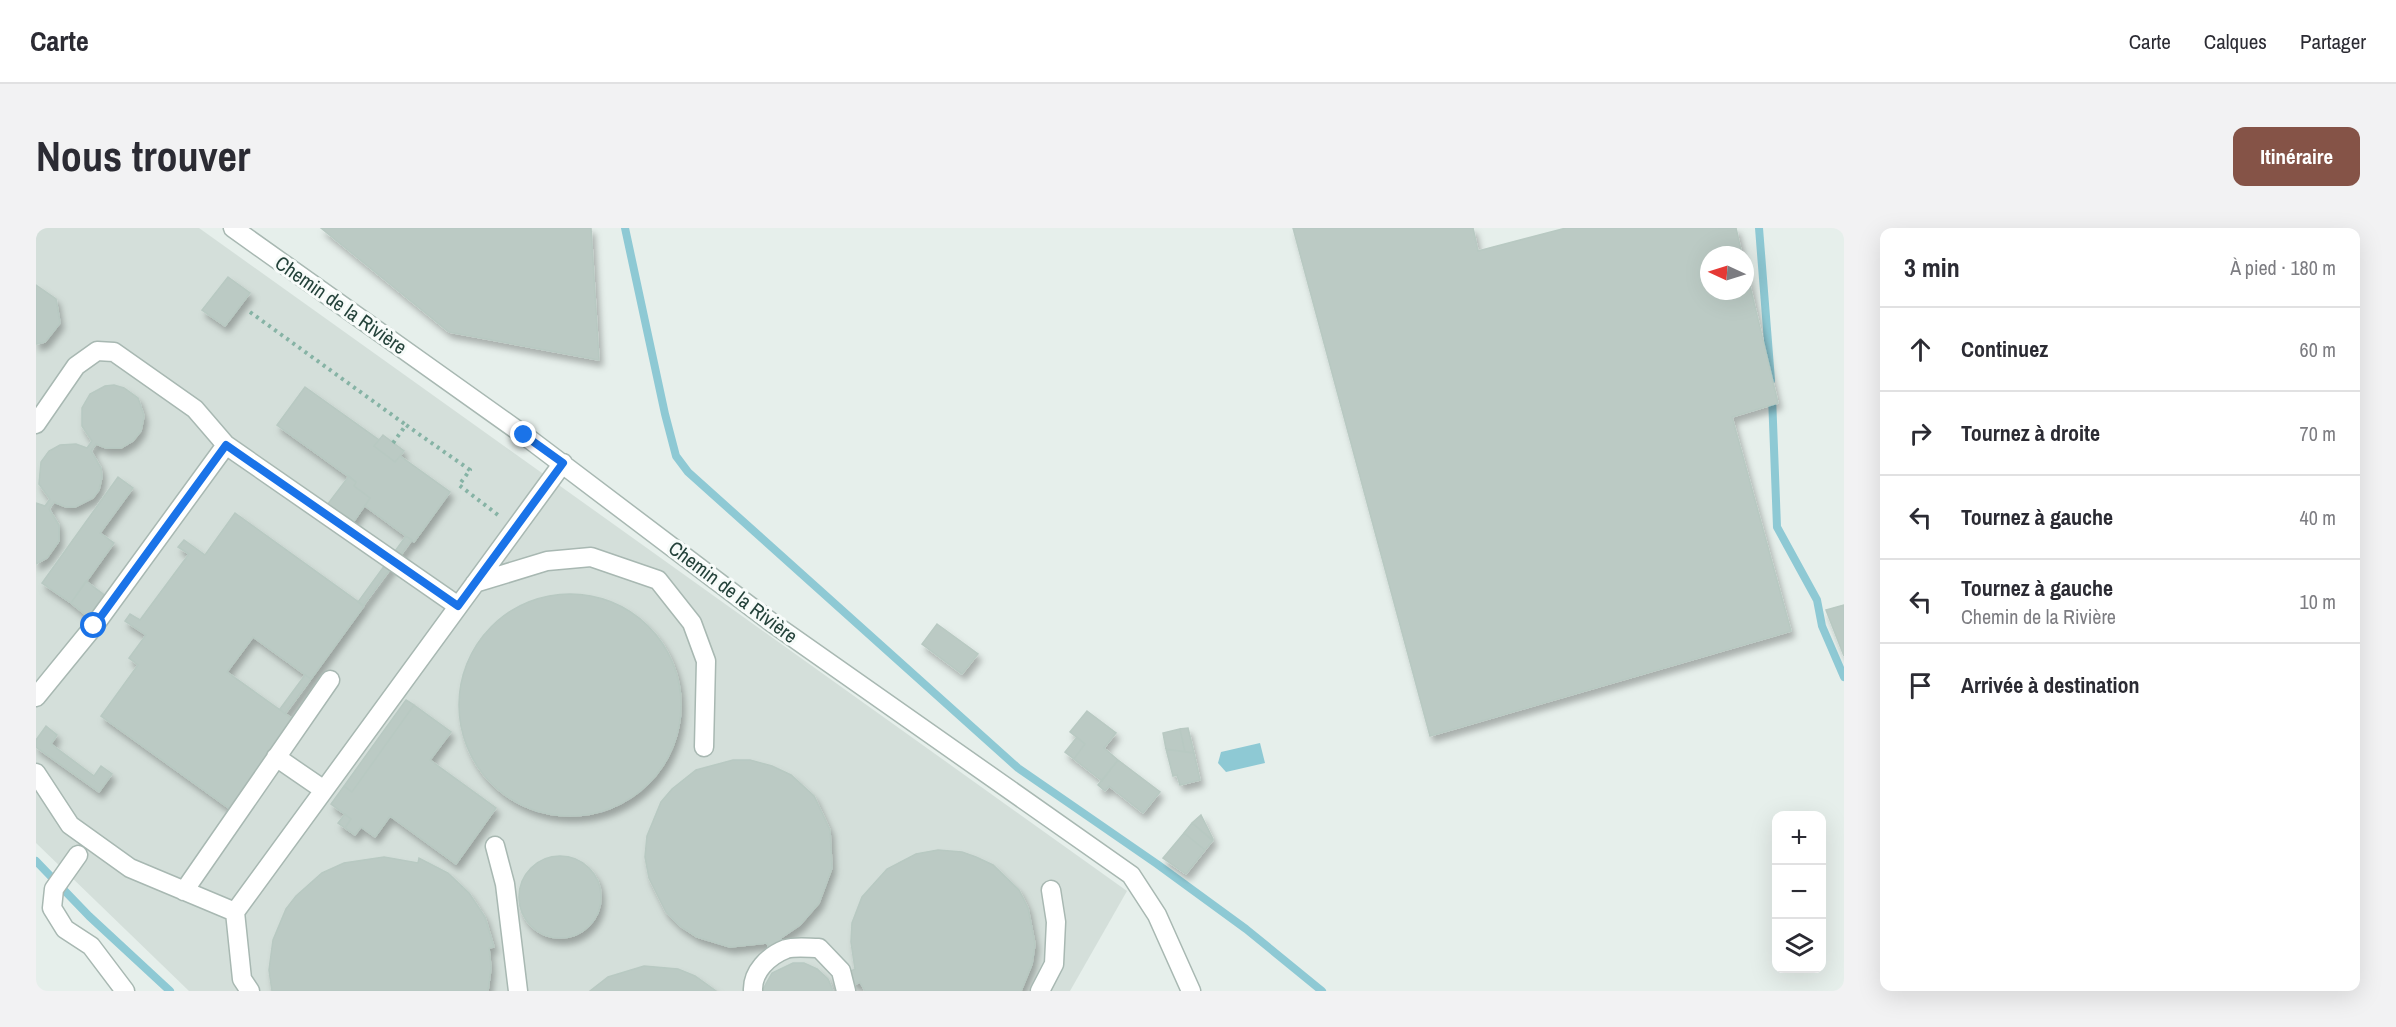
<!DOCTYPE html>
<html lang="fr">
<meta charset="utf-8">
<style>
:root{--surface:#fff;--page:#f2f2f3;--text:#2b2b33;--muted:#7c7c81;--line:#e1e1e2;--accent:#855347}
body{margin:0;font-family:"Archivo Narrow",sans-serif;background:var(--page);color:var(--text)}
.controls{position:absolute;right:18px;bottom:18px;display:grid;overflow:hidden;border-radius:12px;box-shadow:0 6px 24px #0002}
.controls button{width:54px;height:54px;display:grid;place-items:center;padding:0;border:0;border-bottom:2px solid var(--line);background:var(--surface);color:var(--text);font:30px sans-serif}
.compass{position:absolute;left:1664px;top:18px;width:54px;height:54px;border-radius:50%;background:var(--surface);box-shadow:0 6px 24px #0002;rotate:274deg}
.stop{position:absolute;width:18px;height:18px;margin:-14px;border:4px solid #1a73e8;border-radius:50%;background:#fff}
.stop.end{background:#1a73e8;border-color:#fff;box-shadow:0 2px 6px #0008}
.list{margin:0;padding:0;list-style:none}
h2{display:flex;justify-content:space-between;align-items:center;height:78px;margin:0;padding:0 24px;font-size:26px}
h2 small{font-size:20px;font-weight:400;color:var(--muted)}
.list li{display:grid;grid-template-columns:39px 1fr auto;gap:18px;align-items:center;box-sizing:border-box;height:84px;padding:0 24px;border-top:2px solid var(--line)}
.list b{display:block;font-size:22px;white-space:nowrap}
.list p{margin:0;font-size:20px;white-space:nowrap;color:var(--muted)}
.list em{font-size:20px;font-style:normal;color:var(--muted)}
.icon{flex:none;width:33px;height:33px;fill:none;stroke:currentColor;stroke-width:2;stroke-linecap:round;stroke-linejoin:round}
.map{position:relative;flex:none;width:1808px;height:763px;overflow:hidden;border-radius:12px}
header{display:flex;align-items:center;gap:36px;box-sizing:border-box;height:84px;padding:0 30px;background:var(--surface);border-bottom:2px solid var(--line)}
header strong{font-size:28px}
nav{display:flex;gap:33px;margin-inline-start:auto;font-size:21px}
.intro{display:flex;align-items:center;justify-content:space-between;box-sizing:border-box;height:144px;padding:0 36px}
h1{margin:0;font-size:42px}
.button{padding:15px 27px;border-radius:12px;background:var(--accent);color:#fff;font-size:21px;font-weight:700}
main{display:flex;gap:36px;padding:0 36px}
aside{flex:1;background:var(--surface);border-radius:12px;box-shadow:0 6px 24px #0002}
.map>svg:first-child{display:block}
.built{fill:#d4dfda}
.water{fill:#8ec9d4}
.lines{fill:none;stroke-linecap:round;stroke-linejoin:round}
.stream{stroke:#8ec9d4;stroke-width:8}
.building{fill:#bbcac4;stroke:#b8c9c2;stroke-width:1.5;filter:url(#shadow)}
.minor-casing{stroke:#a8b8b2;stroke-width:21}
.path{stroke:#86b3a5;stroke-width:4;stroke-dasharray:3 4.5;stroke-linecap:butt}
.minor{stroke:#fff;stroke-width:18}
.route{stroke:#1a73e8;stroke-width:8}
.labels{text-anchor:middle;stroke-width:6;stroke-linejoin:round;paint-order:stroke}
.street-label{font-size:20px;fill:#24423a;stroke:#f7fbf9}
</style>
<header>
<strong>Carte</strong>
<nav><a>Carte</a><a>Calques</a><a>Partager</a></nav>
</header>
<div class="intro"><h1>Nous trouver</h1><a class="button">Itinéraire</a></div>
<main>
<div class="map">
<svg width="1808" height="763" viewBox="0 0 1808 763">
<defs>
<filter id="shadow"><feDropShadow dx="3.5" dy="6" stdDeviation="3" flood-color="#0004"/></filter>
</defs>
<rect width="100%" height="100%" fill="#e6efeb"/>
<!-- built -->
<path class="built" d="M 0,0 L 163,0 L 1091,663 L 1034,763 L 153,763 L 0,615 Z"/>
<!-- water -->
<path class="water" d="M 1224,515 L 1229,535 L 1190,544 L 1182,535 L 1185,524 Z"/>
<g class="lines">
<!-- stream -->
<path class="stream" d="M 589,0 L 629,186 L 640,228 L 652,244 L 982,540 L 1121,636 L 1210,701 L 1286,763
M 1723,0 L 1735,152
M 1736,168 L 1741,299 L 1781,372 L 1786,398 L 1808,449
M 0,633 L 53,688 L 134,763"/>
</g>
<!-- building -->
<path class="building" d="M 285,0 L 555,0 L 563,132 L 413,104 Z
M 1257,0 L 1437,0 L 1442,23 L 1530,0 L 1700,0 L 1706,27 L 1673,27 L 1673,63 L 1709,63 L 1709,37 L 1742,175 L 1696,189 L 1755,403 L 1394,508 Z
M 192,49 L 214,65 L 189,98 L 166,82 Z
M 0,57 L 20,71 L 24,95 L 9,114 L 0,116 Z
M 78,157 L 88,160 L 102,170 L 108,188 L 105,203 L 97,213 L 85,220 L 70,220 L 60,216 L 55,223 L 65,240 L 66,249 L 63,262 L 57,270 L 39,279 L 30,279 L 18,274 L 13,281 L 23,297 L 23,313 L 11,330 L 0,336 L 0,275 L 9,278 L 14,271 L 3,256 L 5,234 L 13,223 L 24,217 L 40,216 L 51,220 L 56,213 L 46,198 L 46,180 L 54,166 L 69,158 Z
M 269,159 L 343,212 L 338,218 L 359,234 L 364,228 L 414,264 L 378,314 L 329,278 L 334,270 L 318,258 L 320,254 L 241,197 Z
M 347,207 L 368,223 L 359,234 L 338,218 Z
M 313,248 L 320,254 L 318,258 L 334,270 L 316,296 L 291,277 Z
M 82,249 L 97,260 L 64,305 L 78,315 L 35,375 L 6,355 Z
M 199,285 L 328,378 L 275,451 L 217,409 L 191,444 L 258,492 L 194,581 L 65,488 L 102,437 L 93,430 L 110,407 L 89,393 L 94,386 L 104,392 L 153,326 L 142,319 L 148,312 L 169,327 Z
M 370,308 L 376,312 L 327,378 L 322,374 Z
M 50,353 L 71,369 L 55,391 L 35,375 Z
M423 477a111 111 0 1 1 222 0a111 111 0 1 1-222 0Z
M 1808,377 L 1808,428 L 1790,382 Z
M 901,396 L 942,426 L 926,446 L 886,416 Z
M 269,447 L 275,451 L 249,486 L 244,481 Z
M 370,472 L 378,477 L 316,564 L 308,558 Z
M 378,477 L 415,504 L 394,532 L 460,580 L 420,636 L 354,588 L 339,609 L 325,599 L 319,607 L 309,600 L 315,591 L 295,576 L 308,558 L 316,564 Z
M 1051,483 L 1080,505 L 1068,520 L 1082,532 L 1066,553 L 1038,531 L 1049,516 L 1034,504 Z
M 10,498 L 21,507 L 15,516 L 58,548 L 65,538 L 76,546 L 63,564 L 0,519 L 0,512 Z
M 1152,500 L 1158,525 L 1149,524 L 1144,501 Z
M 1144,501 L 1149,524 L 1130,521 L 1127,505 Z
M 1041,509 L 1049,516 L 1038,531 L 1029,524 Z
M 1130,521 L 1158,525 L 1164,552 L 1144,557 L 1141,547 L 1137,548 Z
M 697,532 L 714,532 L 736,538 L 755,547 L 778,568 L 794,602 L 796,640 L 783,675 L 764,697 L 745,710 L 747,716 L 733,721 L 731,715 L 694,719 L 661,709 L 644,698 L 630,684 L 613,650 L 609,629 L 611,608 L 625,574 L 636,561 L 660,542 Z
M 1082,532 L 1124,564 L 1107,585 L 1073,558 L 1069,563 L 1062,557 Z
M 309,586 L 315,591 L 309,600 L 302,595 Z
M 1165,587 L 1177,611 L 1176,612 L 1156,595 Z
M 1156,595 L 1177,612 L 1169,622 L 1148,605 Z
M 1148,605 L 1169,622 L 1150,646 L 1127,630 Z
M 902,622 L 926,624 L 940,629 L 957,637 L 983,662 L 992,680 L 999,716 L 996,736 L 985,763 L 829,763 L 824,754 L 818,757 L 813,744 L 819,741 L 815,714 L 816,695 L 826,669 L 851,641 L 880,626 Z
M483 669a41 41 0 1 1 82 0a41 41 0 1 1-82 0Z
M 348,629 L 382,635 L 383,630 L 412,645 L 433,665 L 449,689 L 458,719 L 453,720 L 455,740 L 452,763 L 236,763 L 233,742 L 237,712 L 250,681 L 260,668 L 286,645 L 308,635 Z
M 757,735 L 768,735 L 781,741 L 792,751 L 797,763 L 726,763 L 736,745 Z
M 608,738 L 642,741 L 659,748 L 680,763 L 554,763 L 572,749 Z"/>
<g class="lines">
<!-- minor casing -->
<g class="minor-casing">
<path id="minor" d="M 197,0 L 488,207 L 735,394 L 1095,647 L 1121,687 L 1155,763
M 0,196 L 40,138 L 61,123 L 78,124 L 159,181 L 190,217 L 422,378
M 439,355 L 511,333 L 555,329 L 622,352 L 656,395 L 670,433 L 668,519
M 0,469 L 58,398 L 190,217
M 240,529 L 288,562
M 0,545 L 34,597 L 94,640 L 199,684
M 459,618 L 469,656 L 482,763
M 42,627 L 18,661 L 16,680 L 29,701 L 55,718 L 89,763
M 148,663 L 294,452
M 214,763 L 206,751 L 199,684 L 527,235
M 717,763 C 716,744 732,728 750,721 C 759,718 773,720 783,720 L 805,743 L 810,763
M 1004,763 L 1018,736 L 1020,694 L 1015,662"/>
</g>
<!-- path -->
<path class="path" d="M 214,84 L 370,197
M 357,215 L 370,197 L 434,242 L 423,257 L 462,287"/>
<!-- minor -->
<use href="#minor" class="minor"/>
</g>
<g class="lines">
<!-- route -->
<path class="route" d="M 58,398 L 190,217 L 422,378 L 527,235 L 488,207"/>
</g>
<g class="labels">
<!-- street labels -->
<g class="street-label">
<text transform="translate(305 77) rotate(35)" y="7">Chemin de la Rivière</text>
<text transform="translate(697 364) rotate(37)" y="7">Chemin de la Rivière</text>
</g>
</g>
</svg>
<div class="controls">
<button>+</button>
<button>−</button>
<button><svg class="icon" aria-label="layers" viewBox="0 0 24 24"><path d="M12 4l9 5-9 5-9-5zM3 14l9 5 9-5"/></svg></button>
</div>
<svg class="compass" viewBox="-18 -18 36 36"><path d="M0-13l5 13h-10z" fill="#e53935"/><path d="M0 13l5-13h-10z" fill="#7c7c81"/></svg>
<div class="stop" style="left:58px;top:398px"></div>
<div class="stop end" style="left:488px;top:207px"></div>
</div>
<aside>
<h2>3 min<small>À pied · 180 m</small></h2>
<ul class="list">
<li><svg class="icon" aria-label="ahead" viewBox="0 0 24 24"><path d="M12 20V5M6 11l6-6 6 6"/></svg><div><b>Continuez</b></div><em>60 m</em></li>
<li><svg class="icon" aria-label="right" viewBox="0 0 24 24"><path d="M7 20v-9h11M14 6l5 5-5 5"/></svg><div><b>Tournez à droite</b></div><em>70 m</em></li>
<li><svg class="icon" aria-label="left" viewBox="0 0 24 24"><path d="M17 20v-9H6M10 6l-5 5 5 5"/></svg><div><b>Tournez à gauche</b></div><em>40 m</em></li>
<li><svg class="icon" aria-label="left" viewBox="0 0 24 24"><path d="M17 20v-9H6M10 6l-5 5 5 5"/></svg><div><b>Tournez à gauche</b><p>Chemin de la Rivière</p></div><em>10 m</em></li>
<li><svg class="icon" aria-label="arrive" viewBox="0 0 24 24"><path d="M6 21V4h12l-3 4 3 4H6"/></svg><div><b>Arrivée à destination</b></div></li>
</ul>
</aside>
</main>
